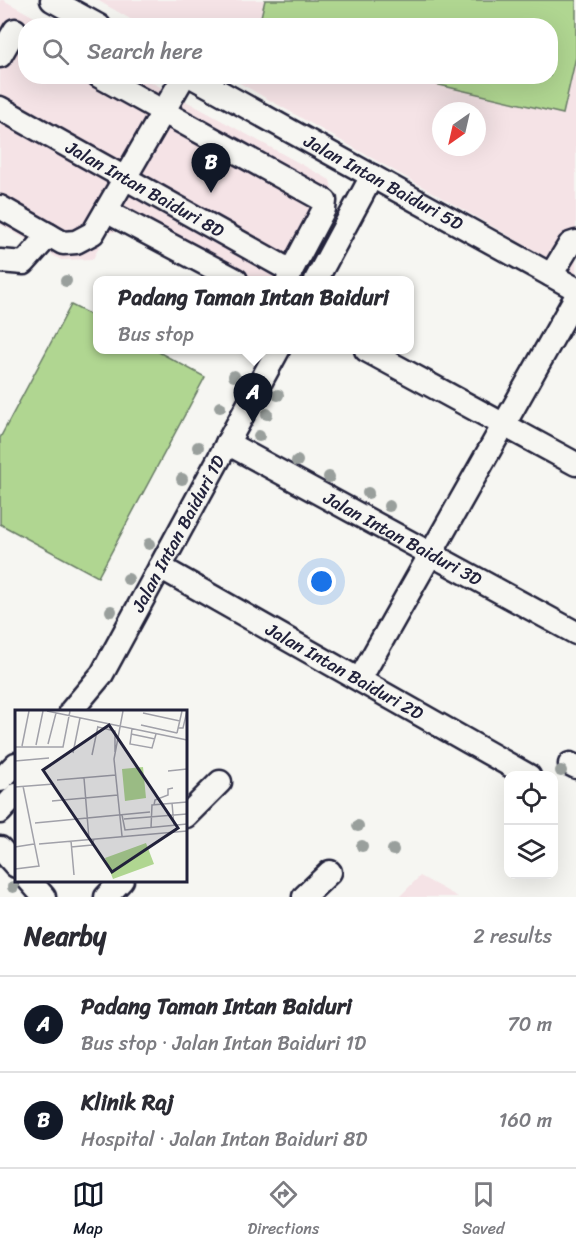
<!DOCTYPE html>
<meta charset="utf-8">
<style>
:root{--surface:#fff;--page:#f7f7f7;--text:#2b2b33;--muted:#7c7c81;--line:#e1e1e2;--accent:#111827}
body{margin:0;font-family:Sriracha,sans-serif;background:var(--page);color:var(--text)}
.controls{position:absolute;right:18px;bottom:18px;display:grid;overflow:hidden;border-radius:12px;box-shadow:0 6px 24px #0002}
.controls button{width:54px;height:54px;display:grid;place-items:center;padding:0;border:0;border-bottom:2px solid var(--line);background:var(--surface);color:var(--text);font:30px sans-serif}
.compass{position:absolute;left:432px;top:102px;width:54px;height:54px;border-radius:50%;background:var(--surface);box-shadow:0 6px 24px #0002;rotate:214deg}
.you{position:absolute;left:322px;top:582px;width:21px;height:21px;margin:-15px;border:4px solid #fff;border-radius:50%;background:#1a73e8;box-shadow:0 0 0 9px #1a73e833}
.badge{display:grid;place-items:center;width:39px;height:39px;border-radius:50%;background:var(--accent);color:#fff;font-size:20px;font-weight:700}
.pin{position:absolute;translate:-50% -50px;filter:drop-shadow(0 2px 3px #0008)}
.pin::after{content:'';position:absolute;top:32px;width:21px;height:18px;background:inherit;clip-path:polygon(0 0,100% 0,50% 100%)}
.popup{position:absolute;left:93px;top:276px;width:321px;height:78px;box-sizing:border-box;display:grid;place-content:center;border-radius:12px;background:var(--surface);filter:drop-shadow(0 2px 4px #0005);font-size:20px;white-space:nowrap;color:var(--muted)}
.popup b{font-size:22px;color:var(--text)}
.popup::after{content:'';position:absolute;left:50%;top:100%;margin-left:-12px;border:12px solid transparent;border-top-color:var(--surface)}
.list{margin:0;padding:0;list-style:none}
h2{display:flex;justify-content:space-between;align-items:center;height:78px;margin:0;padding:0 24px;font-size:26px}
h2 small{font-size:20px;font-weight:400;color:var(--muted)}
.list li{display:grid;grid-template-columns:39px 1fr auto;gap:18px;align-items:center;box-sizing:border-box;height:96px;padding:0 24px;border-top:2px solid var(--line)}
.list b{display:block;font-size:22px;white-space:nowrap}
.list p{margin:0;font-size:20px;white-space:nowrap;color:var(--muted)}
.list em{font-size:20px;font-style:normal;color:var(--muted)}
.icon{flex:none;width:33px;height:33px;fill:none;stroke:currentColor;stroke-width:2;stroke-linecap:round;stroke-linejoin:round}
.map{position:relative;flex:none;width:576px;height:897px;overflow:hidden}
.search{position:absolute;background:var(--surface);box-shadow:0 6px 24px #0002;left:18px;right:18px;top:18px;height:66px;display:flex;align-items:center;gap:15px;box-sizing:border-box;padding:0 21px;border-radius:24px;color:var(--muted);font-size:22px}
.sheet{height:270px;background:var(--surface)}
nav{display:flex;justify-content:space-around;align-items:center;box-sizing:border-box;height:84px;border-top:2px solid var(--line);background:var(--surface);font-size:16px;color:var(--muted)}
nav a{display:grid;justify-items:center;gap:3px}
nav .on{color:var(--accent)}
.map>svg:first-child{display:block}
.built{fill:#f5e3e6;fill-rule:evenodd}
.green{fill:#b0d691;stroke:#697c66;stroke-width:1.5}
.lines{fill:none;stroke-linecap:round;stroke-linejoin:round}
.minor-casing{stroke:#22223b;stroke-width:27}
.minor{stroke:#f6f6f2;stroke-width:22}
.tree{fill:#999f9c}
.labels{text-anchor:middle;stroke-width:6;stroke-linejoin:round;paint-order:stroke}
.street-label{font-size:18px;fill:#22223b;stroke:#f6f6f2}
.inset-road{fill:none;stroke:#a1a1a9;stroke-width:1.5}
.view{fill:#22223b;fill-opacity:0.15;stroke:#22223b;stroke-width:3}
.inset-edge{fill:none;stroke:#22223b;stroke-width:3}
</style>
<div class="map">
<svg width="576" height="897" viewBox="0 0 576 897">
<rect width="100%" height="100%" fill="#f6f6f2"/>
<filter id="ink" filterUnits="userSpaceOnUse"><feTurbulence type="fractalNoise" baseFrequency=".0167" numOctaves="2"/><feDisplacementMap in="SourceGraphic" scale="12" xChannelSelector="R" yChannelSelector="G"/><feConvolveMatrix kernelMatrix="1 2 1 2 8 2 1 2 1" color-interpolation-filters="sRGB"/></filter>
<g filter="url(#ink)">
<!-- built -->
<path class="built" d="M 0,0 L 3,0 L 49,25 L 26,26 L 26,76 L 142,77 L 330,180 L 337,207 L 300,280 L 220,280 L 127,230 L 106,233 L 93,259 L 61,260 L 0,224 Z
M 97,0 L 576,0 L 576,274 L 229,77 L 550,76 L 550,26 L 141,25 ZM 441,111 L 477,111 L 477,147 L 441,147 Z
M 420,876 L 458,897 L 399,897 Z"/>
<!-- green -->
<path class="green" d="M 265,0 L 576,0 L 576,57 L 563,114 L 405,77 L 550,76 L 550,26 L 259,25 Z
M 71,305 L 97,318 L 97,350 L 155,350 L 205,377 L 98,577 L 0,524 L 0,438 Z"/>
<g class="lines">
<!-- minor casing -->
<g class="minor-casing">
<g id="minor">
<path d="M 52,0 L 99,26"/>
<path d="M 0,56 L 15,30"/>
<path d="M 99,76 L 325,201 L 324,209 L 291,271 L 288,280"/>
<path id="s1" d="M 191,76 L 576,289"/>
<path id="s2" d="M 0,108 L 291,271"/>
<path d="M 0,207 L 63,243 L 76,242 L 93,233 L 184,76"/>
<path d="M 106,211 L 236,280"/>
<path d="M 0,261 L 24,263 L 49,235"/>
<path d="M 551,275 L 570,244 L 576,242"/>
<path d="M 316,280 L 372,176"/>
<path d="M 366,350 L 576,464"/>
<path id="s3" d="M 227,443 L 576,633"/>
<path id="s4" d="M 160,567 L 529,776"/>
<path d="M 360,679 L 576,297"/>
<path id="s5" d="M 71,711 L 102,674 L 278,350"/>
<path d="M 570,764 L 576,767"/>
<path d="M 0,780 L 16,764"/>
<path d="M 0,812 L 16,795"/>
<path d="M 186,816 L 220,782"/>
<path d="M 0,848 L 16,866"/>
<path d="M 29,880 L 44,897"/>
<path d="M 106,897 L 122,880"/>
<path d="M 304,897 L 330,872"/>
</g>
</g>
<!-- minor -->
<use href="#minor" class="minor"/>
</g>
<!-- trees -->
<g class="tree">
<circle cx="66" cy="281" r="6"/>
<circle cx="234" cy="376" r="6"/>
<circle cx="278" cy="395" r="6"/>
<circle cx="220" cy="407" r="6"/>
<circle cx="267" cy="414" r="6"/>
<circle cx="259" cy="436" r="6"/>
<circle cx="198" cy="447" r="6"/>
<circle cx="297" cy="461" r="6"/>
<circle cx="329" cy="477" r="6"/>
<circle cx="182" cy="479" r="6"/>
<circle cx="368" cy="493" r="6"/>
<circle cx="389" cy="506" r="6"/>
<circle cx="149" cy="544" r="6"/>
<circle cx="128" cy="579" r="6"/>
<circle cx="111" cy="611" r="6"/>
<circle cx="561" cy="771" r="6"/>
<circle cx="358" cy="826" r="6"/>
<circle cx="362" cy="846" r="6"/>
<circle cx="393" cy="850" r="6"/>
<circle cx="13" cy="887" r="6"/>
</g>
</g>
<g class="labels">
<!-- street labels -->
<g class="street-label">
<text dy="6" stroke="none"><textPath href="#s1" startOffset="220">Jalan Intan Baiduri 5D</textPath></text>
<text dy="6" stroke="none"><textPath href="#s2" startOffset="166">Jalan Intan Baiduri 8D</textPath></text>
<text dy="6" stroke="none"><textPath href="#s5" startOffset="208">Jalan Intan Baiduri 1D</textPath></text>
<text dy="6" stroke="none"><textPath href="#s3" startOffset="200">Jalan Intan Baiduri 3D</textPath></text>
<text dy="6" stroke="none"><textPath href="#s4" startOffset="212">Jalan Intan Baiduri 2D</textPath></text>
</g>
</g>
<!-- overview -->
<g transform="translate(15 710)">
<rect width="172" height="172" fill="#f6f6f2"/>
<path d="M 128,57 L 131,88 L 110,91 L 107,59 ZM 131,133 L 139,154 L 98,169 L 90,148 Z" fill="#b0d691"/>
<path class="inset-road" d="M 32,1 L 172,30M 128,3 L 165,11M 126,15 L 162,23M 83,17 L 100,21 L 100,42M 163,18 L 168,18 L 172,1M 117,19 L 115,34 L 137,38 L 141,24M 162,23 L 167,1M 116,24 L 140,29M 33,34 L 41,3M 21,35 L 28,1M 7,36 L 14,1M 0,37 L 48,37 L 55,1M 58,43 L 65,8M 77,45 L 83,16M 0,51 L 34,48M 153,61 L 172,59M 69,68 L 74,129M 42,70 L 101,65M 0,77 L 39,74M 37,91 L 103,85M 157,93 L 159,116M 139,95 L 140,90 L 153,85 L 153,79 L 158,78M 107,105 L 110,120 L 172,114M 109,109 L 172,104M 20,113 L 135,102M 136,118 L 137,95 L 172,92M 107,126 L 99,49 L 108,1M 56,131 L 59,165M 24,134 L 172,121M 0,137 L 19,134M 56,137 L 77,135 L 79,129M 0,159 L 24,156 L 8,76"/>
<path class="view" d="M 94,15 L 163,118 L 97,162 L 28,60 Z"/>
<rect width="172" height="172" class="inset-edge"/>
</g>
</svg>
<div class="controls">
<button><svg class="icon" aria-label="locate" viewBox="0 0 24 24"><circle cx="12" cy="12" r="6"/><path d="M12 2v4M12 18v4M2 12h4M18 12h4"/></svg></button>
<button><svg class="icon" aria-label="layers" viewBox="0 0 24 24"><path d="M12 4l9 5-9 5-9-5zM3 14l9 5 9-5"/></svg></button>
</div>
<svg class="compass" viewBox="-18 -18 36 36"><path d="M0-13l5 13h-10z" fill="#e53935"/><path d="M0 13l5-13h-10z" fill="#7c7c81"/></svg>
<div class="you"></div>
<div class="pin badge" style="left:253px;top:423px">A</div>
<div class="popup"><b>Padang Taman Intan Baiduri</b>Bus stop</div>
<div class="pin badge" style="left:211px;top:193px">B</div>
<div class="search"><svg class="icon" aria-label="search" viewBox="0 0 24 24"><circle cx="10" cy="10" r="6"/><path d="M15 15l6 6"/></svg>Search here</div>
</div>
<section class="sheet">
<h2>Nearby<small>2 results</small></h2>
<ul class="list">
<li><span class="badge">A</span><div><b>Padang Taman Intan Baiduri</b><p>Bus stop · Jalan Intan Baiduri 1D</p></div><em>70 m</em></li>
<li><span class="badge">B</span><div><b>Klinik Raj</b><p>Hospital · Jalan Intan Baiduri 8D</p></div><em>160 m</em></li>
</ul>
</section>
<nav>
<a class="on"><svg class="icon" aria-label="map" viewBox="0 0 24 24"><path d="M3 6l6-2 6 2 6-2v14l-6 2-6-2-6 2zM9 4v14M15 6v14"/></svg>Map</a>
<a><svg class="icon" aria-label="directions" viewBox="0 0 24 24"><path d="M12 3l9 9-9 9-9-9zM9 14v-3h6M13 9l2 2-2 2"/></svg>Directions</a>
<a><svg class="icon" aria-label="saved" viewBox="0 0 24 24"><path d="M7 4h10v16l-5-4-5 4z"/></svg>Saved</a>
</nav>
